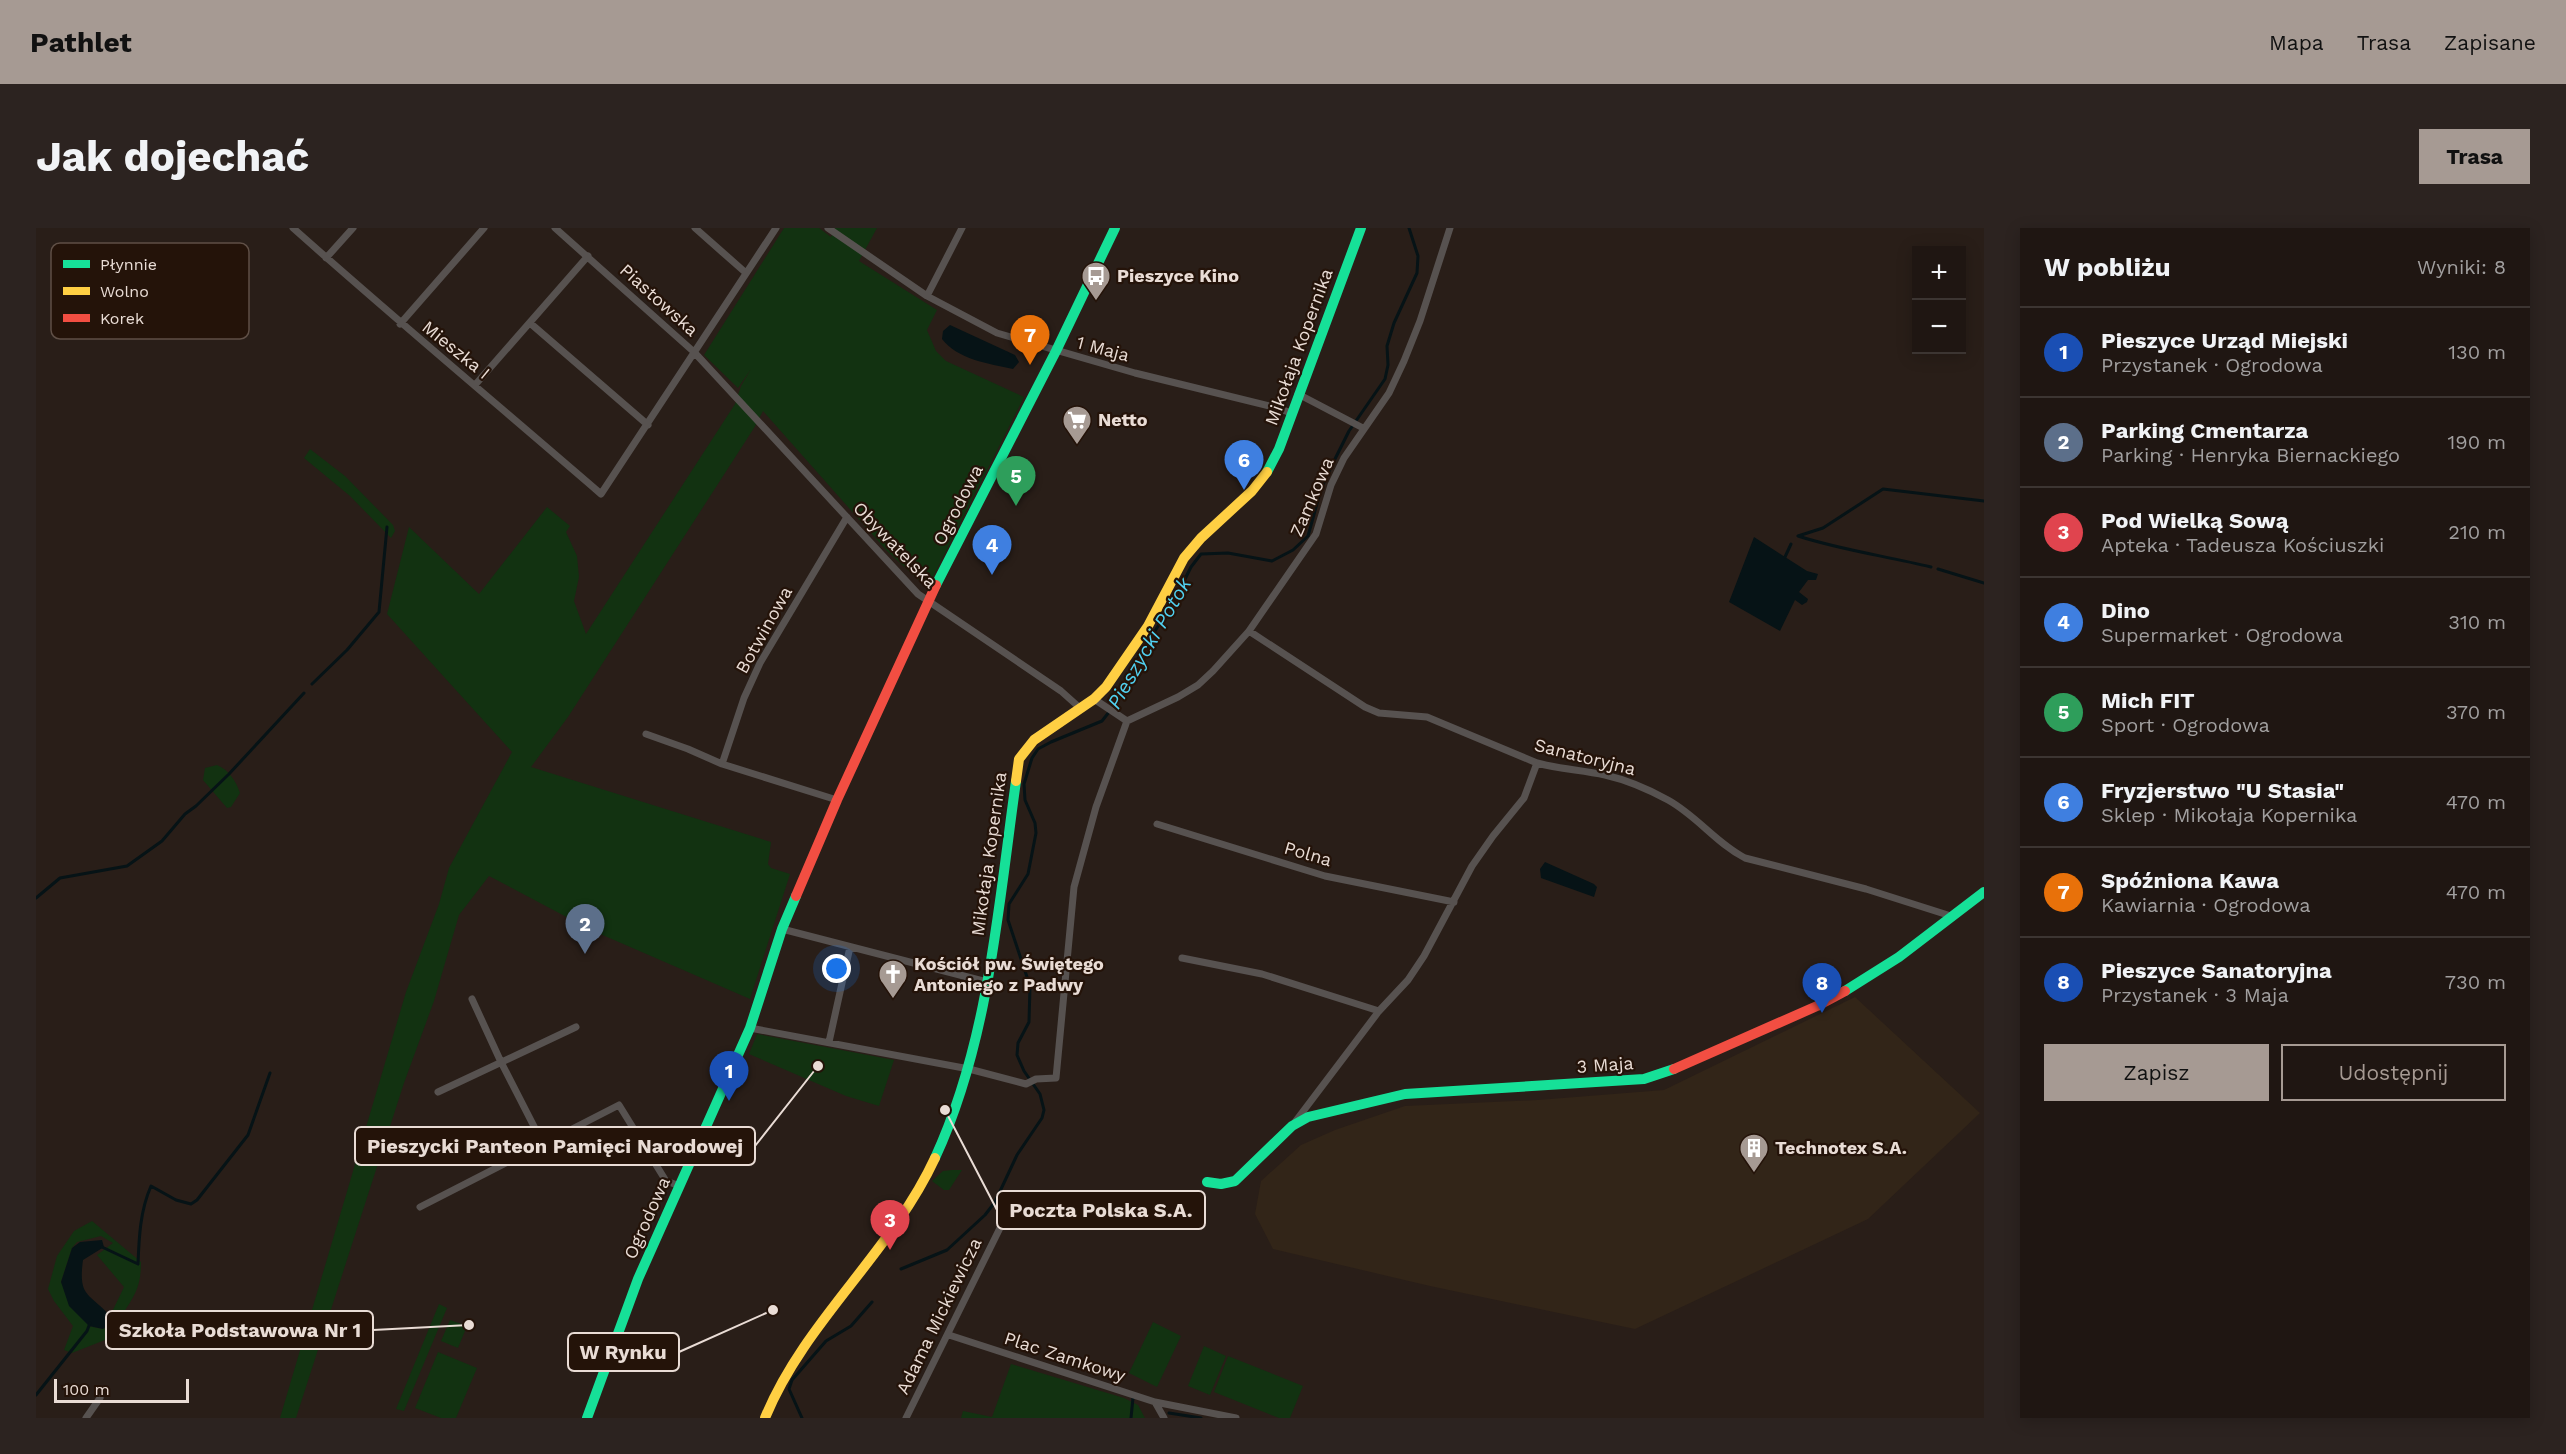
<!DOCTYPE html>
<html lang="pl">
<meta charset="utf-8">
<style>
:root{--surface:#1f1612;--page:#2c2320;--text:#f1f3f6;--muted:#a19f9f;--line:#3c3532;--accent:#a69a93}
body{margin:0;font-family:"Work Sans",sans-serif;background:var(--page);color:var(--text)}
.controls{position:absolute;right:18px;top:18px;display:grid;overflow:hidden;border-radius:0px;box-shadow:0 3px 15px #0003}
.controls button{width:54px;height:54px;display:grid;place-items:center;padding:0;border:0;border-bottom:2px solid var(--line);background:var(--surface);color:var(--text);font:30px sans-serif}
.scale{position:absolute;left:18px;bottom:15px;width:135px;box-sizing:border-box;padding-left:6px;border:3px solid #e9dcd5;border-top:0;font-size:16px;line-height:21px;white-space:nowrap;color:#e9dcd5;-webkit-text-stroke:4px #241309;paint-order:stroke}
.you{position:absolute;left:801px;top:741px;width:21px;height:21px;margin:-15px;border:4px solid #fff;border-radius:50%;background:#1a73e8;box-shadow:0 0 0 9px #1a73e833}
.badge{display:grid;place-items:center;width:39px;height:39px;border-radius:50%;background:var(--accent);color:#fff;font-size:20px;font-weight:700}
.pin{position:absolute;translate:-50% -50px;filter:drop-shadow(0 2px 3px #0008)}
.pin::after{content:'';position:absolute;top:32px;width:21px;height:18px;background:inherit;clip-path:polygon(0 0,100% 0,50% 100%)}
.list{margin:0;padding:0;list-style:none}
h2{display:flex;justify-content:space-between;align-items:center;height:78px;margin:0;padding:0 24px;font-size:26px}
h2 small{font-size:20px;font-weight:400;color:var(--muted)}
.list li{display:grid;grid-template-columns:39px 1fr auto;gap:18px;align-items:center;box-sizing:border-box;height:90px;padding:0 24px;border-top:2px solid var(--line)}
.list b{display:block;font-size:22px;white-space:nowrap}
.list p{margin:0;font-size:20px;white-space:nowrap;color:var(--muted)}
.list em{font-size:20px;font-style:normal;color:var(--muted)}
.actions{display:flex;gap:12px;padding:18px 24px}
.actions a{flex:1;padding:14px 0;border:2px solid var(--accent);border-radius:0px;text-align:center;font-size:21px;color:var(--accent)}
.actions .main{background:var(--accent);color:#111}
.map{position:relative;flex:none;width:1948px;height:1190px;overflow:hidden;border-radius:0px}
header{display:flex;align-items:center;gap:36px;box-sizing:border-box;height:84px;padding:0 30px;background:var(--accent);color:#111}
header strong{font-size:28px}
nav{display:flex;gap:33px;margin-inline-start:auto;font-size:21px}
.intro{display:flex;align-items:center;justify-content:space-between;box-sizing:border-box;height:144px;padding:0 36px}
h1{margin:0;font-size:42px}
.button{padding:15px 27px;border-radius:0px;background:var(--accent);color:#111;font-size:21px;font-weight:700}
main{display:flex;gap:36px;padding:0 36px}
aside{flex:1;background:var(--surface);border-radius:0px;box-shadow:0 3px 15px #0003}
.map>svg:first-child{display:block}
.industrial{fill:#322518}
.green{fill:#123211}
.water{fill:#061316}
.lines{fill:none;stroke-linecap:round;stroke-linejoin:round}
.stream{stroke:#061316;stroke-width:3}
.street{stroke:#575250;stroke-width:7}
.fast{stroke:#16e098;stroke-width:10}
.slow{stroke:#ffcf43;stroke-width:10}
.jam{stroke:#f24e42;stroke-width:10}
.labels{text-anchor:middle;stroke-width:4.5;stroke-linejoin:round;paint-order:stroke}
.poi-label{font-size:18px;font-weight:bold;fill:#e9dcd5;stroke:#241309;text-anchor:start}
.street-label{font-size:18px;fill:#e9dcd5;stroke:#241309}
.water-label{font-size:20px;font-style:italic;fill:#51d1f1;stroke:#241309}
.key{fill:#241309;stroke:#5f4f46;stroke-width:1.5}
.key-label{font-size:16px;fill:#e9dcd5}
.leader{fill:none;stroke:#e9dcd5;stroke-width:2}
.callout-dot{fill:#e9dcd5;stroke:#241309;stroke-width:2}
.callout{fill:#241309;stroke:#e9dcd5;stroke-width:2}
.callout-label{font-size:20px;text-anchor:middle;font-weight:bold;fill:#e9dcd5}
</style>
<header>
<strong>Pathlet</strong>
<nav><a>Mapa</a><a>Trasa</a><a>Zapisane</a></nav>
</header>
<div class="intro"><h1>Jak dojechać</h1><a class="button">Trasa</a></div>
<main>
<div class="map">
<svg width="1948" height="1190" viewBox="0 0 1948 1190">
<rect width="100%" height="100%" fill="#291e18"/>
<!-- industrial -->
<path class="industrial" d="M 1819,769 L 1944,885 L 1832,991 L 1599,1101 L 1394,1058 L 1237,1021 L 1219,986 L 1225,953 L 1265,917 L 1299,902 L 1369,878 L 1502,872 L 1628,862 Z"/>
<!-- green -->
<path class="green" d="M 748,0 L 783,0 L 795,9 L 799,0 L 841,0 L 823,33 L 901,82 L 891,102 L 900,123 L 910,133 L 988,169 L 895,353 L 887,356 L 851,323 L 727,183 L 718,200 L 532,489 L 495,539 L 735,614 L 732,636 L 735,640 L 754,646 L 714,771 L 555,702 L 453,648 L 423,687 L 398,773 L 368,855 L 260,1190 L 244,1190 L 370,764 L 403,676 L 413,640 L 476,524 L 351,386 L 373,299 L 443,366 L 511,279 L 534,298 L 530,304 L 541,328 L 543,349 L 538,373 L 550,406 L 699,176 L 705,158 L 715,141 L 702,160 L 668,127 Z
M 274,221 L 309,248 L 357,297 L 359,303 L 355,310 L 314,268 L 268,230 Z
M 181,537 C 193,542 200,553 204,565 L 195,579 L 191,580 L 167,552 L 169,540 Z
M 721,806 L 858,832 L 843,878 L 810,868 L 713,826 Z
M 916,942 L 926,942 L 913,962 L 908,962 L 896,953 L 907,943 Z
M 56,993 L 105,1034 C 105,1059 99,1067 86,1087 L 81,1088 L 75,1086 L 88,1059 L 61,1027 L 77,1015 L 65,1008 L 41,1014 L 36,1020 L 25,1054 L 53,1098 L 67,1101 L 72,1097 L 81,1096 L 82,1099 L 79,1108 L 36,1125 L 28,1122 L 37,1098 L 18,1073 L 12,1061 L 21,1028 L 38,1003 Z
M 403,1076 L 411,1080 L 368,1183 L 360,1181 Z
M 414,1092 L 431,1098 L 422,1120 L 405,1113 Z
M 1117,1094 L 1145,1108 L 1121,1159 L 1093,1145 Z
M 1168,1118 L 1190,1128 L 1174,1167 L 1152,1158 Z
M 402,1124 L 441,1140 L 420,1190 L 405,1190 L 379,1180 Z
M 1192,1128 L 1267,1158 L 1254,1190 L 1243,1190 L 1178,1164 Z
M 975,1136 L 1088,1170 L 1102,1177 L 1109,1190 L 925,1190 L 927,1183 L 956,1189 Z"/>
<!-- water -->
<path class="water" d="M 914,97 L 979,127 L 983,134 L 977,141 C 953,136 921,131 906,111 L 907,103 Z
M 1718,309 L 1771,343 L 1782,346 L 1780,352 L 1772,352 L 1763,364 L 1772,371 L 1771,374 L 1766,377 L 1759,372 L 1744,403 L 1693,374 Z
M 1509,634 L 1558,656 L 1561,659 L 1558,669 L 1505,650 L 1504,641 Z
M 66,1012 L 68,1019 L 47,1032 C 42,1070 53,1064 74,1088 L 72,1097 L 67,1101 L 53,1098 L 33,1078 L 25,1054 L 36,1020 L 44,1014 Z"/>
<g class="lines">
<!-- stream -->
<path class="stream" d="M 1762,308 L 1787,300 L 1847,261 L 1948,273
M 1762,308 C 1805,322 1850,328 1895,339
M 1749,329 L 1755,316
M 1902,341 L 1948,355
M 276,456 L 311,422 L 343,384 L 351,299
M 0,670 L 24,650 L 91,638 L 126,613 L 149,586 L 160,578 L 193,546 L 268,465
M 66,1019 L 102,1036 C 103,1010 104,983 115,958 L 140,972 L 155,976 L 161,972 L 212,907 L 234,845
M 865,1041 L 911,1022 L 949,987 L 959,974 L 981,927 L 1006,890 L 1008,882 L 1004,866 L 988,843 L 981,827 L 982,815 L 993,794 L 994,758 L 972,692 L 973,676 L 992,646 L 1000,605 L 999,595 L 989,572 L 988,556 L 996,530 L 1002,521 L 1015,514 L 1066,493 L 1080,475 L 1099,435 L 1139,371 L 1155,339 L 1165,326 L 1192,325 L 1236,333 L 1257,322 L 1272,308 L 1285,261 L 1296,237 L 1313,203 L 1349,151 L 1352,137 L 1351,118 L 1358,95 L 1381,45 L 1382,28 L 1373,0
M 0,1167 L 51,1103 L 54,1095
M 1133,1185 L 1165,1190
M 766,1190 L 753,1161 L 756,1152 L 790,1113 L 815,1098 L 836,1074
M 1095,1190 L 1097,1170"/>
<!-- street -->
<path class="street" d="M 257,0 C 358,90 462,177 565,266 L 740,0
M 519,0 L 658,124 L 882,366 L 1025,463 L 1044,480
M 659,0 L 710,45
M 792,0 L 891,68 L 961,105 L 1099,145 L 1242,180 L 1255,185
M 290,30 L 317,0
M 891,68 L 926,0
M 494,95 L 612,197
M 364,96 L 448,0
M 439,157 L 552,28
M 1262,166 L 1327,200
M 1213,403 L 1329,479 L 1343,485 L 1391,489 L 1501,535 C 1523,541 1546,542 1569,547 C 1591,552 1612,561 1632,572 C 1661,588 1680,615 1709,630 L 1830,661 L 1915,688
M 1058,471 L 1091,493
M 610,506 L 652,521 L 686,536 L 801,572
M 686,536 L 708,470 L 724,435 L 811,289
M 1121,596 L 1289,648 L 1418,674
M 746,701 L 951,754
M 1146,730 L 1226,746 L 1343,783
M 436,771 L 465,834 L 507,916
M 714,800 L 933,841 L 990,856 L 1000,851 L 1020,850 L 1038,659 L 1060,579 L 1091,493 L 1142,469 L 1162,457 L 1177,443 L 1213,403 L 1280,306 L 1295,257 L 1308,230 L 1353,165 L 1368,133 L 1384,93 L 1414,0
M 793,814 L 814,719
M 402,864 L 540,799
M 1259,894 L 1343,783 L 1372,752 L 1388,728 L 1436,638 L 1457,608 L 1488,570 L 1501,535
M 384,979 L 583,877 L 630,953 L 644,958
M 913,1107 L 1119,1174 L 1128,1190
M 1119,1174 L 1200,1190
M 50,1190 L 64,1170
M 870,1190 L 964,1000"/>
<!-- fast -->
<path class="fast" d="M 1231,244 L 1243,221 L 1325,0
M 900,357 L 1020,123 L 1079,0
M 1809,763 L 1863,729 L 1948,664
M 899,930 C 953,813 962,680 980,553
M 1171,954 L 1185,956 L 1199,953 L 1256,898 L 1272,889 L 1369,866 L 1608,851 L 1638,841
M 551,1190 L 602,1051 L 714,800 L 746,701 L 760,668"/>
<!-- slow -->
<path class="slow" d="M 980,553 L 983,531 L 998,512 L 1058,471 L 1070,459 L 1112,398 L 1148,330 L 1165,310 L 1216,263 L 1231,244
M 729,1190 C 768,1094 855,1025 899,930"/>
<!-- jam -->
<path class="jam" d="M 760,668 L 801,572 L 900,357
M 1638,841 L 1781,778 L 1809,763"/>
</g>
<!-- icons -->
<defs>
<g id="bus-pin" transform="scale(1.5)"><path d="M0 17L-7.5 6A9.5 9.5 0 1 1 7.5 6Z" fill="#a69a93" stroke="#241309"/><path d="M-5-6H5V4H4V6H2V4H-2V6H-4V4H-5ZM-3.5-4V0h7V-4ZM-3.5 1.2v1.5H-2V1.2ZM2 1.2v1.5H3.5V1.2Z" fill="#fff"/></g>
<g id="supermarket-pin" transform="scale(1.5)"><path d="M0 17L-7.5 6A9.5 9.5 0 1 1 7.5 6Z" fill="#a69a93" stroke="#241309"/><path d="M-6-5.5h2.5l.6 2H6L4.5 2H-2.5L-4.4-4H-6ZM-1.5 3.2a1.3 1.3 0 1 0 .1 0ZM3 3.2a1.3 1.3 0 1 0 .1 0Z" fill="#fff"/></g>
<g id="church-pin" transform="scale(1.5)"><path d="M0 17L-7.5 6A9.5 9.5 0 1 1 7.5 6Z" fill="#a69a93" stroke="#241309"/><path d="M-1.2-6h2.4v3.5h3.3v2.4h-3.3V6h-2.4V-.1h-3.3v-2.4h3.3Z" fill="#fff"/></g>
<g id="building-pin" transform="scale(1.5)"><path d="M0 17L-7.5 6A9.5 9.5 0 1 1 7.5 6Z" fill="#a69a93" stroke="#241309"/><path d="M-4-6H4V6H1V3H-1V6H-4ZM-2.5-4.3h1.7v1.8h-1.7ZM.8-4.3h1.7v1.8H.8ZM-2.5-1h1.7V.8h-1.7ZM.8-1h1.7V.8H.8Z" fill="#fff"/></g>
</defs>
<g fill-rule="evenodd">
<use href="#bus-pin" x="1060" y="48"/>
<use href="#supermarket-pin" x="1041" y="192"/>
<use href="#church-pin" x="857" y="746"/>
<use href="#building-pin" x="1718" y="920"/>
</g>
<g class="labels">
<!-- poi labels -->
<g class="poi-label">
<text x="1081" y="54">Pieszyce Kino</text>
<text x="1062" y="198">Netto</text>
<text x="878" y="742">Kościół pw. Świętego<tspan x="878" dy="21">Antoniego z Padwy</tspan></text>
<text x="1739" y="926">Technotex S.A.</text>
</g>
<!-- street labels -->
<g class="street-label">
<text transform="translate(623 72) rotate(42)" y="6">Piastowska</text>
<text transform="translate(1263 119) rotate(-70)" y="6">Mikołaja Kopernika</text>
<text transform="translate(1067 121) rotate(15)" y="6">1 Maja</text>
<text transform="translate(420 122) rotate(39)" y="6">Mieszka I</text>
<text transform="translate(1276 269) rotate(-67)" y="6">Zamkowa</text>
<text transform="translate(922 277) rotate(-63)" y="6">Ogrodowa</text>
<text transform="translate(859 317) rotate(46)" y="6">Obywatelska</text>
<text transform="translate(728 402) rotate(-61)" y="6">Botwinowa</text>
<text transform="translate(1549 529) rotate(14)" y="6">Sanatoryjna</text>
<text transform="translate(953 626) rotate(-82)" y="6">Mikołaja Kopernika</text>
<text transform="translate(1272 626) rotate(16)" y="6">Polna</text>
<text transform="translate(1569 837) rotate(-4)" y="6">3 Maja</text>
<text transform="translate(611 990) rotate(-66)" y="6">Ogrodowa</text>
<text transform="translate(903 1088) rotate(-64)" y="6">Adama Mickiewicza</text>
<text transform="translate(1029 1129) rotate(18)" y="6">Plac Zamkowy</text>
</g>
<!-- water labels -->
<g class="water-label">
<text transform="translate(1113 415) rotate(-60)" y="7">Pieszycki Potok</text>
</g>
</g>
<!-- legend -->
<rect x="15" y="15" width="198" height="96" rx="9" class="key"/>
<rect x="27" y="32" width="27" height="8" fill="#16e098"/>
<rect x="27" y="59" width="27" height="8" fill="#ffcf43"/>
<rect x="27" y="86" width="27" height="8" fill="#f24e42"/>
<g class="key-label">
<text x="64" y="42">Płynnie</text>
<text x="64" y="69">Wolno</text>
<text x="64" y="96">Korek</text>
</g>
<!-- callouts -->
<path class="leader" d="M782 838L719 918M909 882L961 982M433 1097L337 1102M737 1082L643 1124"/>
<g class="callout-dot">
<circle cx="782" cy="838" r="6"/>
<circle cx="909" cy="882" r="6"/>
<circle cx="433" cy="1097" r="6"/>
<circle cx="737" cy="1082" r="6"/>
</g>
<g class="callout">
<rect x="319" y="899" width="400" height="38" rx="6"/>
<rect x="961" y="963" width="208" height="38" rx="6"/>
<rect x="70" y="1083" width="267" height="38" rx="6"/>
<rect x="532" y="1105" width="111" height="38" rx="6"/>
</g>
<g class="callout-label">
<text x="519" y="925">Pieszycki Panteon Pamięci Narodowej</text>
<text x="1065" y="989">Poczta Polska S.A.</text>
<text x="204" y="1109">Szkoła Podstawowa Nr 1</text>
<text x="587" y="1131">W Rynku</text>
</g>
</svg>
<div class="controls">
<button>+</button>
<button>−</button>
</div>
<div class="scale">100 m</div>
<div class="you"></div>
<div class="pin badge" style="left:693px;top:873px;background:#1a4fb4">1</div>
<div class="pin badge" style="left:549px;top:726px;background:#5c6f8a">2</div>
<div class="pin badge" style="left:854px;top:1022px;background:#e0444e">3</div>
<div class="pin badge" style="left:956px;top:347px;background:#3f7fe0">4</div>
<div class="pin badge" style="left:980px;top:278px;background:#2e9e5b">5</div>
<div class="pin badge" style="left:1208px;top:262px;background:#3f7fe0">6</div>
<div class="pin badge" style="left:994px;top:137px;background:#e8710a">7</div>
<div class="pin badge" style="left:1786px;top:785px;background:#1a4fb4">8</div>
</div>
<aside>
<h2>W pobliżu<small>Wyniki: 8</small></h2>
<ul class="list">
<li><span class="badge" style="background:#1a4fb4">1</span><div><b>Pieszyce Urząd Miejski</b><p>Przystanek · Ogrodowa</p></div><em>130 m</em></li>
<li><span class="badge" style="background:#5c6f8a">2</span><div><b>Parking Cmentarza</b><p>Parking · Henryka Biernackiego</p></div><em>190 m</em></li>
<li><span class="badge" style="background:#e0444e">3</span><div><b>Pod Wielką Sową</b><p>Apteka · Tadeusza Kościuszki</p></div><em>210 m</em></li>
<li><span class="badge" style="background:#3f7fe0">4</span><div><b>Dino</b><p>Supermarket · Ogrodowa</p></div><em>310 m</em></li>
<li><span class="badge" style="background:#2e9e5b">5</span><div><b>Mich FIT</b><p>Sport · Ogrodowa</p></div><em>370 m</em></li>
<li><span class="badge" style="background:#3f7fe0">6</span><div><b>Fryzjerstwo &quot;U Stasia&quot;</b><p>Sklep · Mikołaja Kopernika</p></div><em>470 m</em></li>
<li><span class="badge" style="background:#e8710a">7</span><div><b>Spóźniona Kawa</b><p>Kawiarnia · Ogrodowa</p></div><em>470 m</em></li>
<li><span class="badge" style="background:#1a4fb4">8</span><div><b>Pieszyce Sanatoryjna</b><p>Przystanek · 3 Maja</p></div><em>730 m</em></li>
</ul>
<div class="actions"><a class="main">Zapisz</a><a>Udostępnij</a></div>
</aside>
</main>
